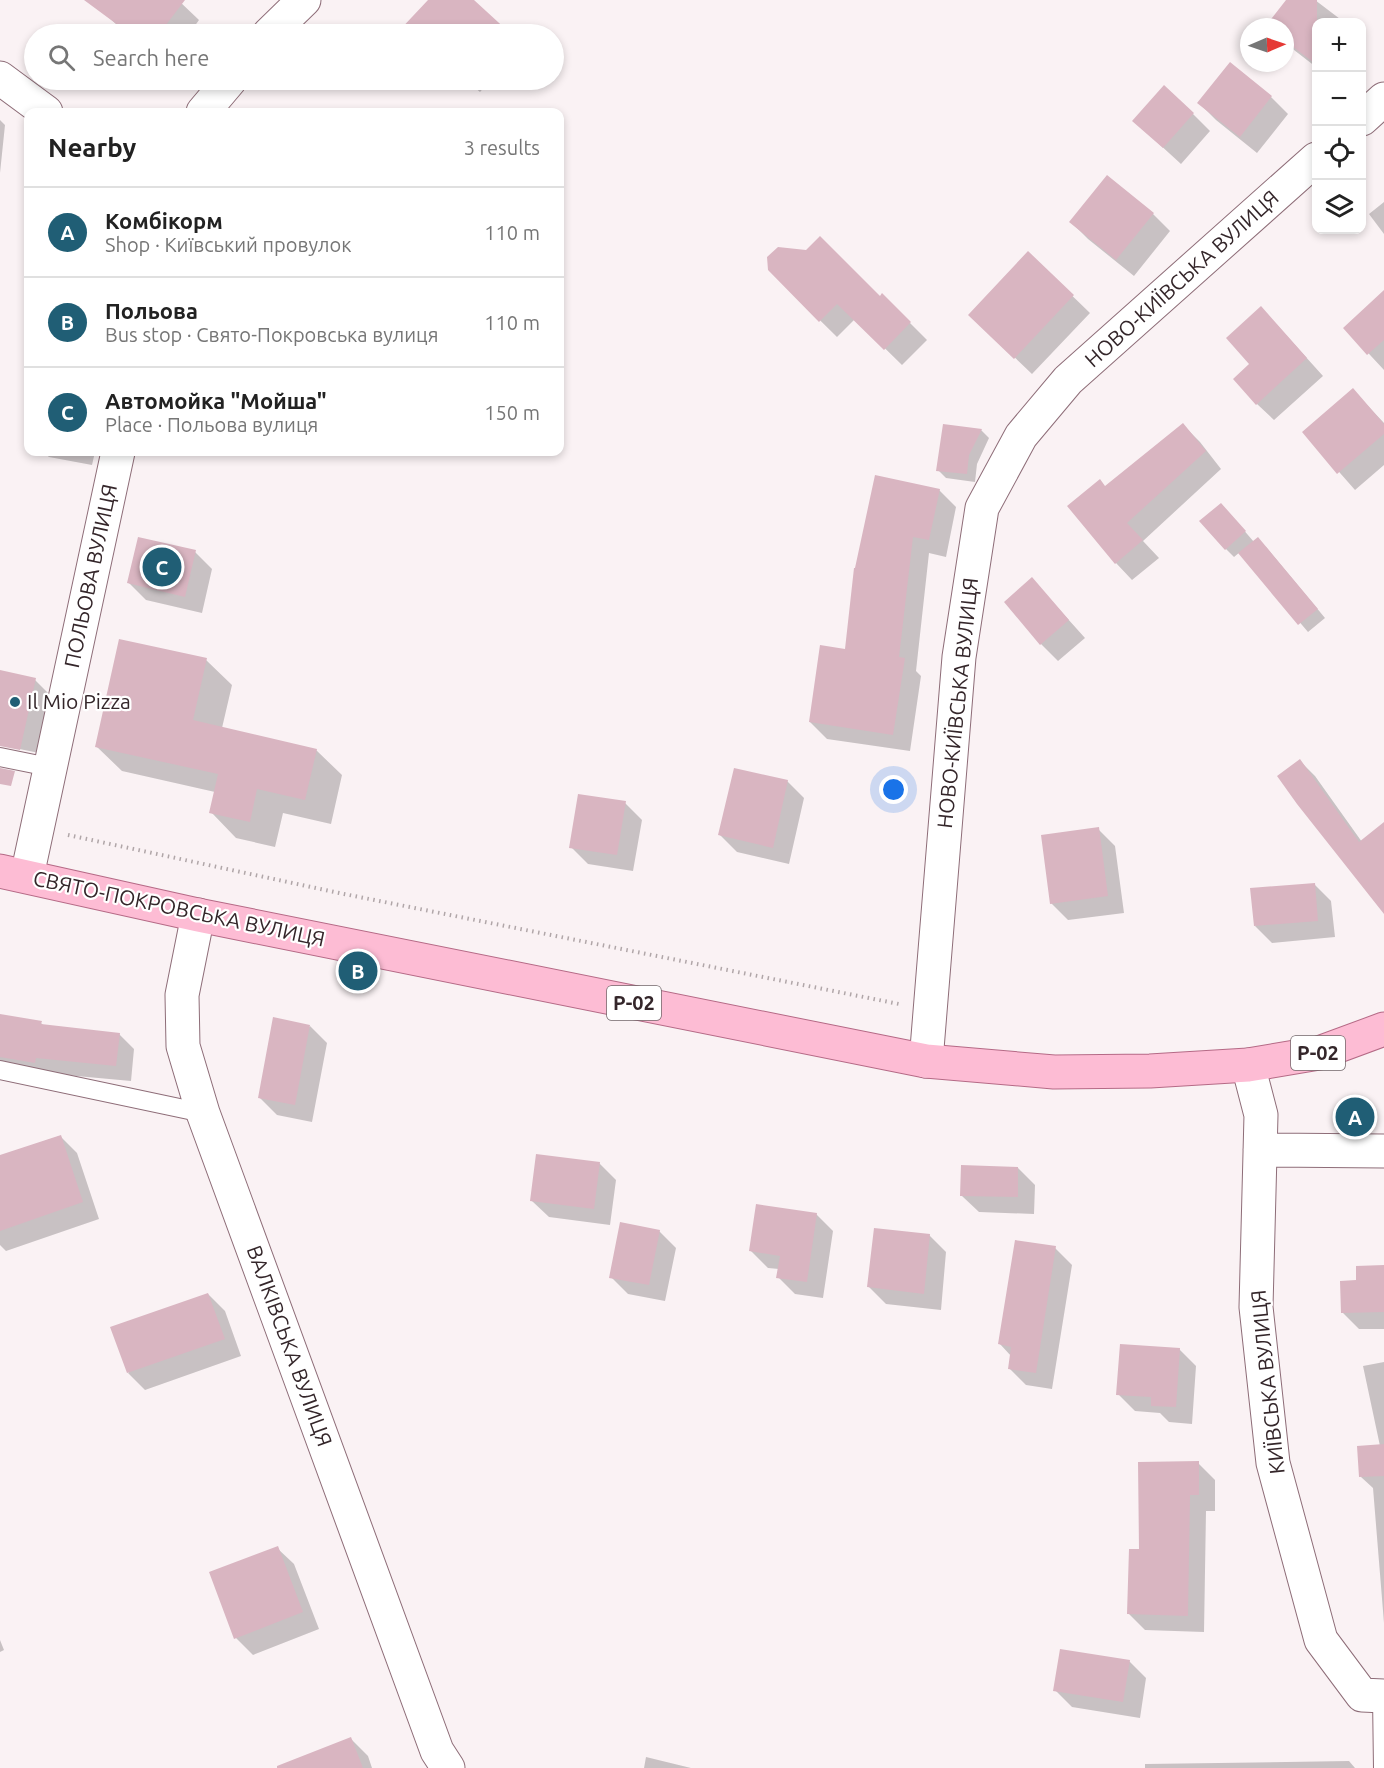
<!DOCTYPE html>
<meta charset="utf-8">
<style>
:root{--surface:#fff;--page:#f2f2f2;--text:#222;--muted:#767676;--line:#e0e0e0;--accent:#205e75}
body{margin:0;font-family:Ubuntu,sans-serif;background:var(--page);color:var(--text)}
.controls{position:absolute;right:18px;top:18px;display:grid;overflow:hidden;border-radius:12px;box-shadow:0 3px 9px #0003}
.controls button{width:54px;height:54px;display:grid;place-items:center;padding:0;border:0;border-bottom:2px solid var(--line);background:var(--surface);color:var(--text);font:30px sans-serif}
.compass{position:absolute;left:1240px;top:18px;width:54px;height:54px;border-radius:50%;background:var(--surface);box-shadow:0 3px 9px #0003;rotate:88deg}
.you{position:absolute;left:894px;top:790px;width:21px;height:21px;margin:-15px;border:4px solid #fff;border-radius:50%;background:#1a73e8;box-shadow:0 0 0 9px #1a73e833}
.badge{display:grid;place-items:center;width:39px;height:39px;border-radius:50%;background:var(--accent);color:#fff;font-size:20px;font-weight:700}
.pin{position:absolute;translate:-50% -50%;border:3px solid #fff;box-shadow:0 2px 6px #0006}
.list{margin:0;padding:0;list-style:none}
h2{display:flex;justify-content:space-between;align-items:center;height:78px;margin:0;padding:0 24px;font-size:26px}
h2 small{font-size:20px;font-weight:400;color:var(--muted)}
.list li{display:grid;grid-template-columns:39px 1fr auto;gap:18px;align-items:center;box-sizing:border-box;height:90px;padding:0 24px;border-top:2px solid var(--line)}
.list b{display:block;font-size:22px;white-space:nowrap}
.list p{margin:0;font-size:20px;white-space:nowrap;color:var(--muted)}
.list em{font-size:20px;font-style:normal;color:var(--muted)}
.icon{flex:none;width:33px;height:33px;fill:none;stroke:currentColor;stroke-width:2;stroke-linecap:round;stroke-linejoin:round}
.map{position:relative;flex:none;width:1384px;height:1768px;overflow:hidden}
.search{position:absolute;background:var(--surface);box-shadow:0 3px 9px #0003;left:24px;top:24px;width:540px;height:66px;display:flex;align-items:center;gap:15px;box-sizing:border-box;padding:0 21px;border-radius:33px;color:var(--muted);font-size:22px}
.panel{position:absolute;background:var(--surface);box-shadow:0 3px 9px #0003;left:24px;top:108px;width:540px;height:348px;border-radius:12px}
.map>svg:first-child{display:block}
.shadow{fill:#0003}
.building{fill:#d9b5c1}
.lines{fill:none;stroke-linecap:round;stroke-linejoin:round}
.service-casing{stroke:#8e6d78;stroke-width:20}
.minor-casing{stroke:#8e6d78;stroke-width:35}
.tertiary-casing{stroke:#8e6d78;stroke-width:35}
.primary-casing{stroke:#b56a86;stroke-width:35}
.path{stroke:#b0a6a8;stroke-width:4;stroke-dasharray:1.5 4.5;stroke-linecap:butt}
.service{stroke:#fff;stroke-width:18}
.minor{stroke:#fff;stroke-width:33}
.tertiary{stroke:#fff;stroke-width:33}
.primary{stroke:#fdbcd4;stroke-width:33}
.poi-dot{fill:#205e75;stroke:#fff;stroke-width:2}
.labels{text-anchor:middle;stroke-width:4.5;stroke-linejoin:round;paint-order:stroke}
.shield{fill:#fff;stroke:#71676a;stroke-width:1.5}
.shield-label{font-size:20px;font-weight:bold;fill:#34262a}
.street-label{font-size:21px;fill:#34262a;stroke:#fff}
.poi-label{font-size:21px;fill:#34262a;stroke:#fff;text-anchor:start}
</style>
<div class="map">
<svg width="1384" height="1768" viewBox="0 0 1384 1768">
<rect width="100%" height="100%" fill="#faf2f4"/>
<!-- shadow -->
<path class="shadow" d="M 115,0 L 178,0 L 199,20 L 189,34 L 127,34 L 105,14 Z
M 430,0 L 472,0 L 508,34 L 418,34 L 407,24 Z
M 1288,0 L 1315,0 L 1344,22 L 1316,22 L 1316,67 L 1285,43 L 1285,27 L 1269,27 Z
M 1230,64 L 1271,97 L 1288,114 L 1257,153 L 1216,120 L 1199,103 Z
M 466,80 L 491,80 L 480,92 Z
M 1193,114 L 1210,131 L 1181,164 L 1134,121 Z
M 0,120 L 5,125 L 0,173 Z
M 1107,177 L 1153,214 L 1170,231 L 1134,276 L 1088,239 L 1071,222 Z
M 1384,202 L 1384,234 L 1369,214 Z
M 1028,253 L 1090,313 L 1032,374 L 987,331 Z
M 769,270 L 880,298 L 883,296 L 927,340 L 902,365 L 855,319 L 837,337 Z
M 1384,297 L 1384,370 L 1345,328 Z
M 1277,325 L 1323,376 L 1274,420 L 1257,404 L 1251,364 Z
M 1353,390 L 1384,423 L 1384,465 L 1355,490 L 1304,432 Z
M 1183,425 L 1200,442 L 1221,469 L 1143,541 L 1159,558 L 1132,580 L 1116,563 L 1106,487 Z
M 981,430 L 989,438 L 977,464 L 975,482 L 946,478 L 938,470 Z
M 43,452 L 95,452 L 92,465 L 49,457 Z
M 939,490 L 956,507 L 946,557 L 929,553 L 916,671 L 921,676 L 910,751 L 827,739 L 810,722 L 846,651 Z
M 1229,513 L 1254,542 L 1266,547 L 1325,618 L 1308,632 L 1240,552 L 1234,557 L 1226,549 Z
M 195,552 L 212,569 L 202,613 L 146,600 L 129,583 Z
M 1032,579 L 1085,638 L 1058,661 L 1041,644 Z
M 206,660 L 232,685 L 222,728 L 316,750 L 342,775 L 331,824 L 283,813 L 275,847 L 236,838 L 211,812 L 215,792 L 122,771 L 96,746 Z
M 0,672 L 35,680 L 52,697 L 39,753 L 0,745 Z
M 1300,761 L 1315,776 L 1362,842 L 1384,824 L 1384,910 Z
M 787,781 L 804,798 L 789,864 L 737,852 L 720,835 Z
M 625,803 L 642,820 L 633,871 L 588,864 L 571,847 Z
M 1098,829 L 1115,846 L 1124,913 L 1068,920 L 1051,903 Z
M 1314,884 L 1331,901 L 1335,937 L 1272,943 L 1255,926 Z
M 0,1016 L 41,1023 L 44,1026 L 119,1034 L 134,1049 L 131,1081 L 0,1069 Z
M 310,1026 L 327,1043 L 312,1122 L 277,1115 L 260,1098 Z
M 60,1136 L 77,1153 L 99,1219 L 6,1251 L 0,1245 L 0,1156 Z
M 599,1163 L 616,1180 L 610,1225 L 549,1217 L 532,1201 Z
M 1018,1168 L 1035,1185 L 1034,1214 L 979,1212 L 962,1196 Z
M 816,1214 L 833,1231 L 823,1298 L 795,1294 L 778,1277 L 779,1269 L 768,1268 L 751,1251 Z
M 659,1231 L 676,1248 L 665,1301 L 628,1294 L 611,1277 Z
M 929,1235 L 946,1252 L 941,1310 L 886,1304 L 869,1287 Z
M 1055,1248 L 1072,1265 L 1052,1389 L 1026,1385 L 1009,1368 L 1011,1356 L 1000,1344 Z
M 1384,1267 L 1384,1329 L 1359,1329 L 1342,1312 Z
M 208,1294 L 225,1311 L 241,1356 L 145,1390 L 128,1373 Z
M 1179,1349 L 1196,1366 L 1192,1424 L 1169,1422 L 1160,1413 L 1135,1411 L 1118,1394 Z
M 1384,1362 L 1384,1623 L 1373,1488 L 1361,1477 L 1380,1446 L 1363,1366 Z
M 1198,1463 L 1215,1480 L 1215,1511 L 1206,1511 L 1204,1632 L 1145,1630 L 1128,1613 L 1140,1551 Z
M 277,1548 L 294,1564 L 319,1629 L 253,1655 L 236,1638 Z
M 0,1640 L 4,1650 L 0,1652 Z
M 1129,1661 L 1146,1678 L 1140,1718 L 1072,1707 L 1055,1690 Z
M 351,1739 L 368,1756 L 372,1768 L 295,1768 Z
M 646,1757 L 691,1768 L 644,1768 Z
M 1349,1761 L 1355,1768 L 1145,1768 L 1145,1764 Z"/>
<!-- building -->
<path class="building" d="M 84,0 L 185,0 L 159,34 L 130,34 Z
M 428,0 L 474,0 L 511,34 L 396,34 Z
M 1286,0 L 1317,0 L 1317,65 L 1285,41 L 1285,27 L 1265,27 Z
M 1230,62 L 1272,96 L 1240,137 L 1197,103 Z
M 1164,85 L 1194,113 L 1163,148 L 1132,121 Z
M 1107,175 L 1154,213 L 1116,260 L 1069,222 Z
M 820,236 L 880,296 L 882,293 L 911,322 L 884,350 L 837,304 L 819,322 L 768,270 L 767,257 L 778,247 L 806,250 Z
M 1028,251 L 1074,295 L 1014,359 L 968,315 Z
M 1384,290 L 1384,340 L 1367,355 L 1343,328 Z
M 1261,306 L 1307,358 L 1256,405 L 1233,379 L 1249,364 L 1226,338 Z
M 1353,388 L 1384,424 L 1384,434 L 1337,474 L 1302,432 Z
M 1183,423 L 1206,451 L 1127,523 L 1143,540 L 1115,564 L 1067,506 L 1100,479 L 1105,486 Z
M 943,424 L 982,429 L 969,455 L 967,474 L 936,471 Z
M 875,475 L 940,489 L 929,540 L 913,537 L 899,657 L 905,658 L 893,735 L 809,722 L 820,645 L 845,649 L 854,568 L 855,568 Z
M 1221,503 L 1246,531 L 1225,550 L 1199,521 Z
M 138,537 L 196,550 L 185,597 L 127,583 Z
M 1258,537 L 1318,609 L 1298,625 L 1238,553 Z
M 1032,577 L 1069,620 L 1040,645 L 1004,602 Z
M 119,639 L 207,658 L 193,720 L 317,749 L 305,800 L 257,789 L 250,822 L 209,813 L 218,774 L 95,747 Z
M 0,670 L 36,678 L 20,750 L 0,746 Z
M 1300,759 L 1359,842 L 1384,822 L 1384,914 L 1297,804 L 1277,776 Z
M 0,768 L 15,771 L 11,786 L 0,784 Z
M 734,768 L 788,780 L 773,848 L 718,835 Z
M 578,794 L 626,801 L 617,855 L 569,848 Z
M 1099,827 L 1108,896 L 1050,904 L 1041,835 Z
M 1315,883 L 1318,921 L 1254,926 L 1250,888 Z
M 0,1014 L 42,1021 L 41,1024 L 120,1033 L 116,1066 L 36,1058 L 35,1063 L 0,1057 Z
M 273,1017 L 310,1025 L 295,1105 L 258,1098 Z
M 61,1135 L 83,1202 L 0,1231 L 0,1155 Z
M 536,1154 L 600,1162 L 594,1209 L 530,1201 Z
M 961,1165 L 1018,1167 L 1018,1197 L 960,1196 Z
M 756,1204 L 817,1213 L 807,1282 L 776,1278 L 780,1256 L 749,1251 Z
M 620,1222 L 660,1230 L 649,1285 L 609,1278 Z
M 874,1228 L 930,1234 L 924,1294 L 867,1287 Z
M 1015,1240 L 1056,1246 L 1036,1373 L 1008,1369 L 1011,1347 L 998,1344 Z
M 1384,1265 L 1384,1312 L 1341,1313 L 1340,1281 L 1356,1280 L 1356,1266 Z
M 208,1293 L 225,1339 L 127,1373 L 110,1327 Z
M 1120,1344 L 1180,1348 L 1176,1407 L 1151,1406 L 1151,1397 L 1116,1395 Z
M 1384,1444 L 1384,1476 L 1359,1477 L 1357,1446 Z
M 1199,1461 L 1199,1495 L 1190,1495 L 1188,1616 L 1127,1614 L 1129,1549 L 1139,1549 L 1138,1462 Z
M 278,1546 L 303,1612 L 234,1639 L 209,1572 Z
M 1060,1649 L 1130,1660 L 1123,1702 L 1053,1691 Z
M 351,1737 L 363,1768 L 277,1768 L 277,1766 Z"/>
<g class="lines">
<!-- service casing -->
<g class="service-casing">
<path id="service" d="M 0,757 L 49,767
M 0,1070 L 203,1113
M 1382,1696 L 1383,1768"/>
</g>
<!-- minor casing -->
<g class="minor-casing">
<path id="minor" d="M 269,34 L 304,0
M 203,112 L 230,80
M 1362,119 L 1384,99
M 198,915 L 182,995 L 183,1046 L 203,1113 L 437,1751 L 448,1768
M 926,1061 L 959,657 L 982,508 L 1021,436 L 1068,380 L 1316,159
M 1248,1065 L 1261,1115 L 1256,1307 L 1273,1463 L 1321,1640 L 1362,1695 L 1384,1696
M 1260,1150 L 1384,1151"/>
</g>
<!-- tertiary casing -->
<g class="tertiary-casing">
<path id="tertiary" d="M 0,78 L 46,112
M 27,876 L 118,452"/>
</g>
<!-- primary casing -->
<g class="primary-casing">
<path id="primary" d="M 0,871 L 198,915 L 926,1061 L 1054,1072 L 1150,1071 L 1248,1065 L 1319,1053 L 1384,1029"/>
</g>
<!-- path -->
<path class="path" d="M 68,835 L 344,894 L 899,1004"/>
<!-- service -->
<use href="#service" class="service"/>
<!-- minor -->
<use href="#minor" class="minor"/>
<!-- tertiary -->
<use href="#tertiary" class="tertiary"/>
<!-- primary -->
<use href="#primary" class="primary"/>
</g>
<!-- markers -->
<circle class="poi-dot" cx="15" cy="702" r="6"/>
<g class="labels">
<!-- shield labels -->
<g class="shield">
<rect x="607" y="986" width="54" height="34" rx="4.5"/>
<rect x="1291" y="1036" width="54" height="34" rx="4.5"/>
</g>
<g class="shield-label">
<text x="634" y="1010">Р-02</text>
<text x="1318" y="1060">Р-02</text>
</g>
<!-- street labels -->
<g class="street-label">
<text transform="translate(1182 279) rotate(-42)" y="7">НОВО-КИЇВСЬКА ВУЛИЦЯ</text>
<text transform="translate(91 576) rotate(-78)" y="7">ПОЛЬОВА ВУЛИЦЯ</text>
<text transform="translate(958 703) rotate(-84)" y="7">НОВО-КИЇВСЬКА ВУЛИЦЯ</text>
<text transform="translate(179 909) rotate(12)" y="7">СВЯТО-ПОКРОВСЬКА ВУЛИЦЯ</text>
<text transform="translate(289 1346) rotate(70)" y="7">ВАЛКІВСЬКА ВУЛИЦЯ</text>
<text transform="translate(1268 1382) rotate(-96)" y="7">КИЇВСЬКА ВУЛИЦЯ</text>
</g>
<!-- poi labels -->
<g class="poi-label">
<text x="27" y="709">Il Mio Pizza</text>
</g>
</g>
</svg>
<div class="controls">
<button>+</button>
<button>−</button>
<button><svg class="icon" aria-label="locate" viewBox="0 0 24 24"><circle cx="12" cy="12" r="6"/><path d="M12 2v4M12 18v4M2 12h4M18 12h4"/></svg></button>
<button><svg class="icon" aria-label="layers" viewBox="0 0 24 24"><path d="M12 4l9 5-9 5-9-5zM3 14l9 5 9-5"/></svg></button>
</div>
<svg class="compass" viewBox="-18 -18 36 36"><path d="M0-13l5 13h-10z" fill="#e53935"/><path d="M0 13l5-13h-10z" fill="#767676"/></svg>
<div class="you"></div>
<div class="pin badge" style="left:1355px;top:1117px">A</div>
<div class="pin badge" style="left:358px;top:971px">B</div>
<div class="pin badge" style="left:162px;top:567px">C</div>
<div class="search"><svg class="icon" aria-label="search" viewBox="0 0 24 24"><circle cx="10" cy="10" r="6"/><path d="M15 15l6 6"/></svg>Search here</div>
<section class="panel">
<h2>Nearby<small>3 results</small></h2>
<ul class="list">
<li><span class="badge">A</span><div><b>Комбікорм</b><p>Shop · Київський провулок</p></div><em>110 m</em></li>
<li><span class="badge">B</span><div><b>Польова</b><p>Bus stop · Свято-Покровська вулиця</p></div><em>110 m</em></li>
<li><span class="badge">C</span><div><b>Автомойка &quot;Мойша&quot;</b><p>Place · Польова вулиця</p></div><em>150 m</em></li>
</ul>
</section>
</div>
